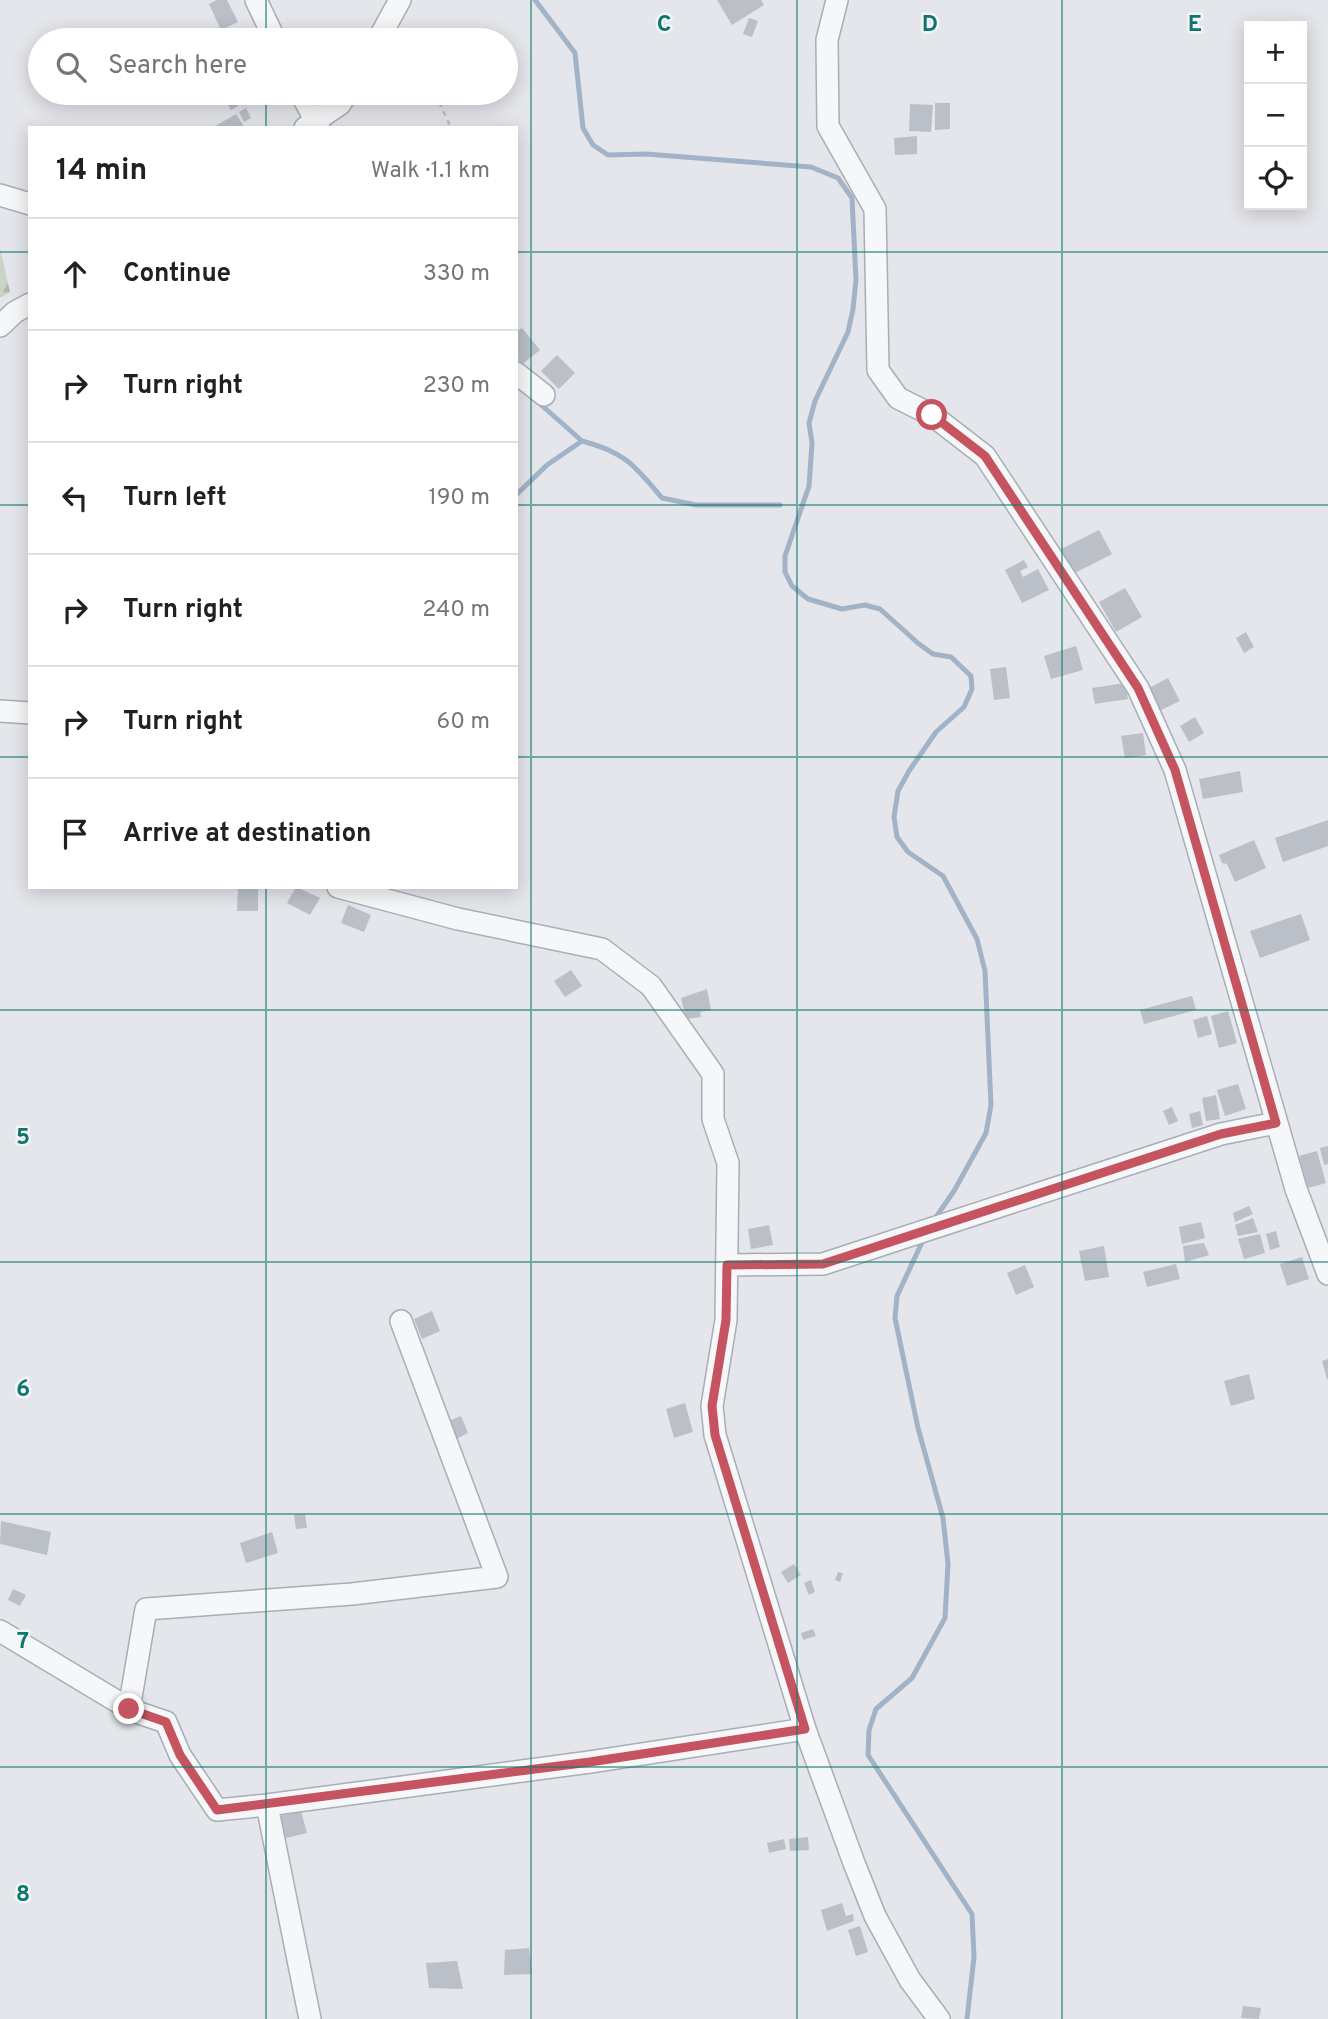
<!DOCTYPE html>
<meta charset="utf-8">
<style>
:root{--surface:#fff;--page:#f6f6f6;--text:#202124;--muted:#757577;--line:#e0e0e0}
body{margin:0;font-family:Overpass,sans-serif;background:var(--page);color:var(--text)}
.controls{position:absolute;right:21px;top:21px;display:grid;overflow:hidden;border-radius:0px;box-shadow:0 4px 18px #0003}
.controls button{width:63px;height:63px;display:grid;place-items:center;padding:0;border:0;border-bottom:2px solid var(--line);background:var(--surface);color:var(--text);font:35px sans-serif}
.stop{position:absolute;width:21px;height:21px;margin:-16px;border:5px solid #c65360;border-radius:50%;background:#fff}
.stop.end{background:#c65360;border-color:#fff;box-shadow:0 2px 7px #0008}
.list{margin:0;padding:0;list-style:none}
h2{display:flex;justify-content:space-between;align-items:center;height:91px;margin:0;padding:0 28px;font-size:30px}
h2 small{font-size:23px;font-weight:400;color:var(--muted)}
.list li{display:grid;grid-template-columns:46px 1fr auto;gap:21px;align-items:center;box-sizing:border-box;height:112px;padding:0 28px;border-top:2px solid var(--line)}
.list b{display:block;font-size:26px;white-space:nowrap}
.list em{font-size:23px;font-style:normal;color:var(--muted)}
.icon{flex:none;width:38px;height:38px;fill:none;stroke:currentColor;stroke-width:2;stroke-linecap:round;stroke-linejoin:round}
.map{position:relative;flex:none;width:1328px;height:2019px;overflow:hidden}
.search{position:absolute;background:var(--surface);box-shadow:0 4px 18px #0003;left:28px;top:28px;width:490px;height:77px;display:flex;align-items:center;gap:18px;box-sizing:border-box;padding:0 24px;border-radius:38px;color:var(--muted);font-size:26px}
.panel{position:absolute;background:var(--surface);box-shadow:0 4px 18px #0003;left:28px;top:126px;width:490px;height:763px;border-radius:0px}
.map>svg:first-child{display:block}
.forest{fill:url(#forest-firs)}
.lines{fill:none;stroke-linecap:round;stroke-linejoin:round}
.stream{stroke:#a2b3c8;stroke-width:5}
.building{fill:#bbbfc7}
.minor-casing{stroke:#a9adb5;stroke-width:24}
.path{stroke:#bdc0c6;stroke-width:2.5;stroke-dasharray:5 5;stroke-linecap:butt}
.minor{stroke:#f6f7f9;stroke-width:21}
.route{stroke:#c65360;stroke-width:9}
.grid{fill:none;stroke:#0f766e;stroke-width:2;stroke-opacity:0.55}
.grid-label{font-size:23px;text-anchor:middle;font-weight:bold;fill:#0f766e;stroke:#f3f5f8;stroke-width:5;stroke-linejoin:round;paint-order:stroke}
</style>
<div class="map">
<svg width="1328" height="2019" viewBox="0 0 1328 2019">
<defs>
<pattern id="forest-firs" width="22" height="20" patternUnits="userSpaceOnUse" patternTransform="scale(1.75)"><rect width="22" height="20" fill="#c9d4c6"/><path d="M5 1l3.5 6h-7zM16 11l3.5 6h-7z" fill="#adb7ab"/></pattern>
</defs>
<rect width="100%" height="100%" fill="#e4e6eb"/>
<!-- forest -->
<path class="forest" d="M 0,248 L 10,292 L 0,298 Z"/>
<g class="lines">
<!-- stream -->
<path class="stream" d="M 535,0 L 575,53 L 583,128 L 593,145 L 608,155 L 646,154 L 811,167 L 838,178 L 852,198 L 856,280 L 853,309 L 848,332 L 815,401 L 809,423 L 812,443 L 809,486 L 785,556 L 785,572 L 792,586 L 808,599 L 842,609 L 865,605 L 880,609 L 919,644 L 933,654 L 951,657 L 971,676 L 972,689 L 964,707 L 936,732 L 909,771 L 898,791 L 894,817 L 897,837 L 908,852 L 943,876 L 977,939 L 985,971 L 991,1105 L 986,1133 L 954,1191 L 934,1220
M 538,402 L 582,441
M 516,495 L 547,465 L 582,441 C 625,452 635,466 662,498 L 696,505 L 780,505
M 924,1238 L 897,1296 L 895,1318 L 918,1428 L 943,1518 L 948,1564 L 945,1618 L 912,1678 L 876,1709 L 869,1730 L 868,1755 L 972,1914 L 974,1957 L 967,2019"/>
</g>
<!-- building -->
<path class="building" d="M 217,0 L 227,0 L 238,22 L 221,30 L 209,4 Z
M 717,0 L 761,0 L 764,5 L 732,25 Z
M 749,18 L 758,21 L 752,37 L 743,34 Z
M 232,96 L 238,106 L 231,110 L 225,100 Z
M 935,103 L 950,103 L 950,129 L 935,130 Z
M 910,104 L 933,105 L 931,132 L 909,131 Z
M 246,108 L 251,118 L 244,122 L 239,112 Z
M 236,114 L 245,128 L 212,128 Z
M 917,136 L 917,154 L 895,155 L 894,138 Z
M 522,328 L 540,350 L 519,367 L 516,332 Z
M 557,355 L 575,373 L 559,389 L 541,371 Z
M 1099,530 L 1112,554 L 1073,574 L 1061,549 Z
M 1024,560 L 1028,567 L 1020,571 L 1023,577 L 1038,569 L 1049,590 L 1022,603 L 1005,570 Z
M 1125,588 L 1142,617 L 1116,632 L 1099,602 Z
M 1246,632 L 1254,647 L 1244,653 L 1236,638 Z
M 1076,646 L 1083,670 L 1051,679 L 1044,656 Z
M 1006,667 L 1010,698 L 994,700 L 990,669 Z
M 1168,678 L 1180,701 L 1155,713 L 1143,691 Z
M 1125,683 L 1128,699 L 1095,704 L 1092,688 Z
M 1195,717 L 1204,733 L 1189,742 L 1180,726 Z
M 1143,733 L 1146,755 L 1125,758 L 1121,736 Z
M 1240,771 L 1243,792 L 1203,799 L 1199,779 Z
M 1328,820 L 1328,846 L 1283,862 L 1275,838 Z
M 1254,840 L 1266,868 L 1235,882 L 1227,864 L 1222,863 L 1219,855 Z
M 258,887 L 258,911 L 237,911 L 238,889 Z
M 296,887 L 320,898 L 310,915 L 287,903 Z
M 348,905 L 371,915 L 364,932 L 341,923 Z
M 1301,914 L 1310,940 L 1260,958 L 1250,931 Z
M 571,970 L 582,986 L 565,997 L 554,981 Z
M 707,989 L 711,1010 L 700,1012 L 701,1017 L 686,1019 L 681,998 Z
M 1192,996 L 1196,1010 L 1144,1024 L 1140,1010 Z
M 1228,1011 L 1237,1043 L 1219,1048 L 1211,1016 Z
M 1207,1016 L 1212,1034 L 1198,1038 L 1193,1020 Z
M 1238,1084 L 1246,1109 L 1225,1116 L 1217,1090 Z
M 1216,1095 L 1220,1119 L 1206,1121 L 1202,1098 Z
M 1172,1107 L 1178,1121 L 1169,1125 L 1163,1111 Z
M 1200,1111 L 1203,1125 L 1192,1128 L 1189,1114 Z
M 1328,1146 L 1328,1164 L 1324,1165 L 1320,1148 Z
M 1317,1151 L 1326,1183 L 1308,1188 L 1299,1156 Z
M 1249,1206 L 1253,1214 L 1235,1222 L 1233,1213 Z
M 1253,1218 L 1258,1232 L 1238,1236 L 1235,1225 Z
M 1201,1222 L 1205,1238 L 1182,1244 L 1179,1227 Z
M 769,1225 L 773,1245 L 751,1249 L 748,1229 Z
M 1276,1231 L 1280,1247 L 1270,1250 L 1266,1234 Z
M 1260,1234 L 1265,1253 L 1244,1259 L 1238,1239 Z
M 1204,1243 L 1209,1255 L 1185,1262 L 1183,1246 Z
M 1104,1246 L 1109,1277 L 1085,1281 L 1079,1251 Z
M 1302,1257 L 1309,1279 L 1287,1286 L 1280,1264 Z
M 1176,1264 L 1180,1279 L 1147,1287 L 1143,1272 Z
M 1025,1265 L 1034,1287 L 1016,1295 L 1007,1273 Z
M 432,1311 L 440,1331 L 422,1339 L 414,1319 Z
M 1328,1359 L 1328,1379 L 1327,1379 L 1322,1361 Z
M 1249,1374 L 1255,1399 L 1231,1406 L 1224,1381 Z
M 685,1403 L 693,1432 L 674,1438 L 666,1409 Z
M 461,1416 L 468,1433 L 454,1440 L 446,1422 Z
M 305,1514 L 307,1528 L 296,1529 L 294,1515 Z
M 1,1521 L 51,1532 L 47,1555 L 0,1544 Z
M 272,1532 L 278,1553 L 246,1563 L 240,1543 Z
M 794,1564 L 801,1575 L 788,1583 L 781,1572 Z
M 838,1572 L 843,1573 L 840,1582 L 835,1580 Z
M 811,1580 L 815,1592 L 809,1595 L 804,1583 Z
M 13,1589 L 26,1595 L 20,1606 L 8,1600 Z
M 813,1629 L 816,1636 L 803,1640 L 801,1633 Z
M 301,1811 L 307,1833 L 286,1838 L 281,1816 Z
M 808,1837 L 809,1850 L 790,1851 L 789,1839 Z
M 784,1839 L 786,1849 L 769,1853 L 767,1843 Z
M 842,1903 L 846,1916 L 853,1914 L 854,1921 L 827,1931 L 821,1910 Z
M 860,1926 L 868,1952 L 856,1956 L 848,1930 Z
M 529,1948 L 532,1974 L 504,1975 L 505,1950 Z
M 457,1961 L 463,1989 L 429,1988 L 426,1963 Z
M 1243,2006 L 1261,2008 L 1259,2019 L 1241,2018 Z"/>
<g class="lines">
<!-- minor casing -->
<g class="minor-casing">
<path id="minor" d="M 256,0 L 275,40
M 837,0 L 827,40 L 828,126 L 875,209 L 878,370 L 898,398 L 932,415 L 985,456 L 1138,688 L 1175,770 L 1296,1189 L 1328,1274
M 378,40 L 400,0
M 301,93 L 319,128
M 305,128 L 340,104 L 347,93
M 0,195 L 30,204
M 0,326 L 15,312 L 30,304
M 516,373 L 544,395
M 0,711 L 30,713
M 338,887 L 458,919 L 602,949 L 651,986 L 713,1074 L 713,1119 L 728,1163 L 726,1320 L 712,1406 L 715,1435 L 805,1729 L 854,1863 L 875,1916 L 910,1980 L 939,2019
M 727,1265 L 823,1264 L 1221,1134 L 1276,1123
M 0,1631 L 133,1711 L 166,1722 L 180,1755 L 217,1810 L 267,1805
M 129,1709 L 146,1609 L 352,1594 L 497,1577 L 401,1321
M 310,2019 L 267,1805 L 590,1762 L 805,1729"/>
</g>
<!-- path -->
<path class="path" d="M 435,93 L 451,128"/>
<!-- minor -->
<use href="#minor" class="minor"/>
</g>
<g class="lines">
<!-- route -->
<path class="route" d="M 129,1709 L 166,1722 L 180,1755 L 217,1810 L 590,1762 L 805,1729 L 715,1435 L 712,1406 L 726,1320 L 727,1265 L 823,1264 L 1221,1134 L 1276,1123 L 1175,770 L 1138,688 L 985,456 L 932,415"/>
</g>
<!-- grid -->
<path class="grid" d="M 266,0 L 266,40M 531,0 L 531,2019M 797,0 L 797,2019M 1062,0 L 1062,2019M 266,93 L 266,128M 0,252 L 30,252M 516,252 L 1328,252M 0,505 L 30,505M 516,505 L 1328,505M 0,757 L 30,757M 516,757 L 1328,757M 266,887 L 266,2019M 0,1010 L 1328,1010M 0,1262 L 1328,1262M 0,1514 L 1328,1514M 0,1767 L 1328,1767"/>
<g class="grid-label">
<text x="664" y="31">C</text>
<text x="930" y="31">D</text>
<text x="1195" y="31">E</text>
<text x="23" y="1144">5</text>
<text x="23" y="1396">6</text>
<text x="23" y="1648">7</text>
<text x="23" y="1901">8</text>
</g>
</svg>
<div class="controls">
<button>+</button>
<button>−</button>
<button><svg class="icon" aria-label="locate" viewBox="0 0 24 24"><circle cx="12" cy="12" r="6"/><path d="M12 2v4M12 18v4M2 12h4M18 12h4"/></svg></button>
</div>
<div class="stop" style="left:932px;top:415px"></div>
<div class="stop end" style="left:129px;top:1709px"></div>
<div class="search"><svg class="icon" aria-label="search" viewBox="0 0 24 24"><circle cx="10" cy="10" r="6"/><path d="M15 15l6 6"/></svg>Search here</div>
<section class="panel">
<h2>14 min<small>Walk · 1.1 km</small></h2>
<ul class="list">
<li><svg class="icon" aria-label="ahead" viewBox="0 0 24 24"><path d="M12 20V5M6 11l6-6 6 6"/></svg><div><b>Continue</b></div><em>330 m</em></li>
<li><svg class="icon" aria-label="right" viewBox="0 0 24 24"><path d="M7 20v-9h11M14 6l5 5-5 5"/></svg><div><b>Turn right</b></div><em>230 m</em></li>
<li><svg class="icon" aria-label="left" viewBox="0 0 24 24"><path d="M17 20v-9H6M10 6l-5 5 5 5"/></svg><div><b>Turn left</b></div><em>190 m</em></li>
<li><svg class="icon" aria-label="right" viewBox="0 0 24 24"><path d="M7 20v-9h11M14 6l5 5-5 5"/></svg><div><b>Turn right</b></div><em>240 m</em></li>
<li><svg class="icon" aria-label="right" viewBox="0 0 24 24"><path d="M7 20v-9h11M14 6l5 5-5 5"/></svg><div><b>Turn right</b></div><em>60 m</em></li>
<li><svg class="icon" aria-label="arrive" viewBox="0 0 24 24"><path d="M6 21V4h12l-3 4 3 4H6"/></svg><div><b>Arrive at destination</b></div></li>
</ul>
</section>
</div>
